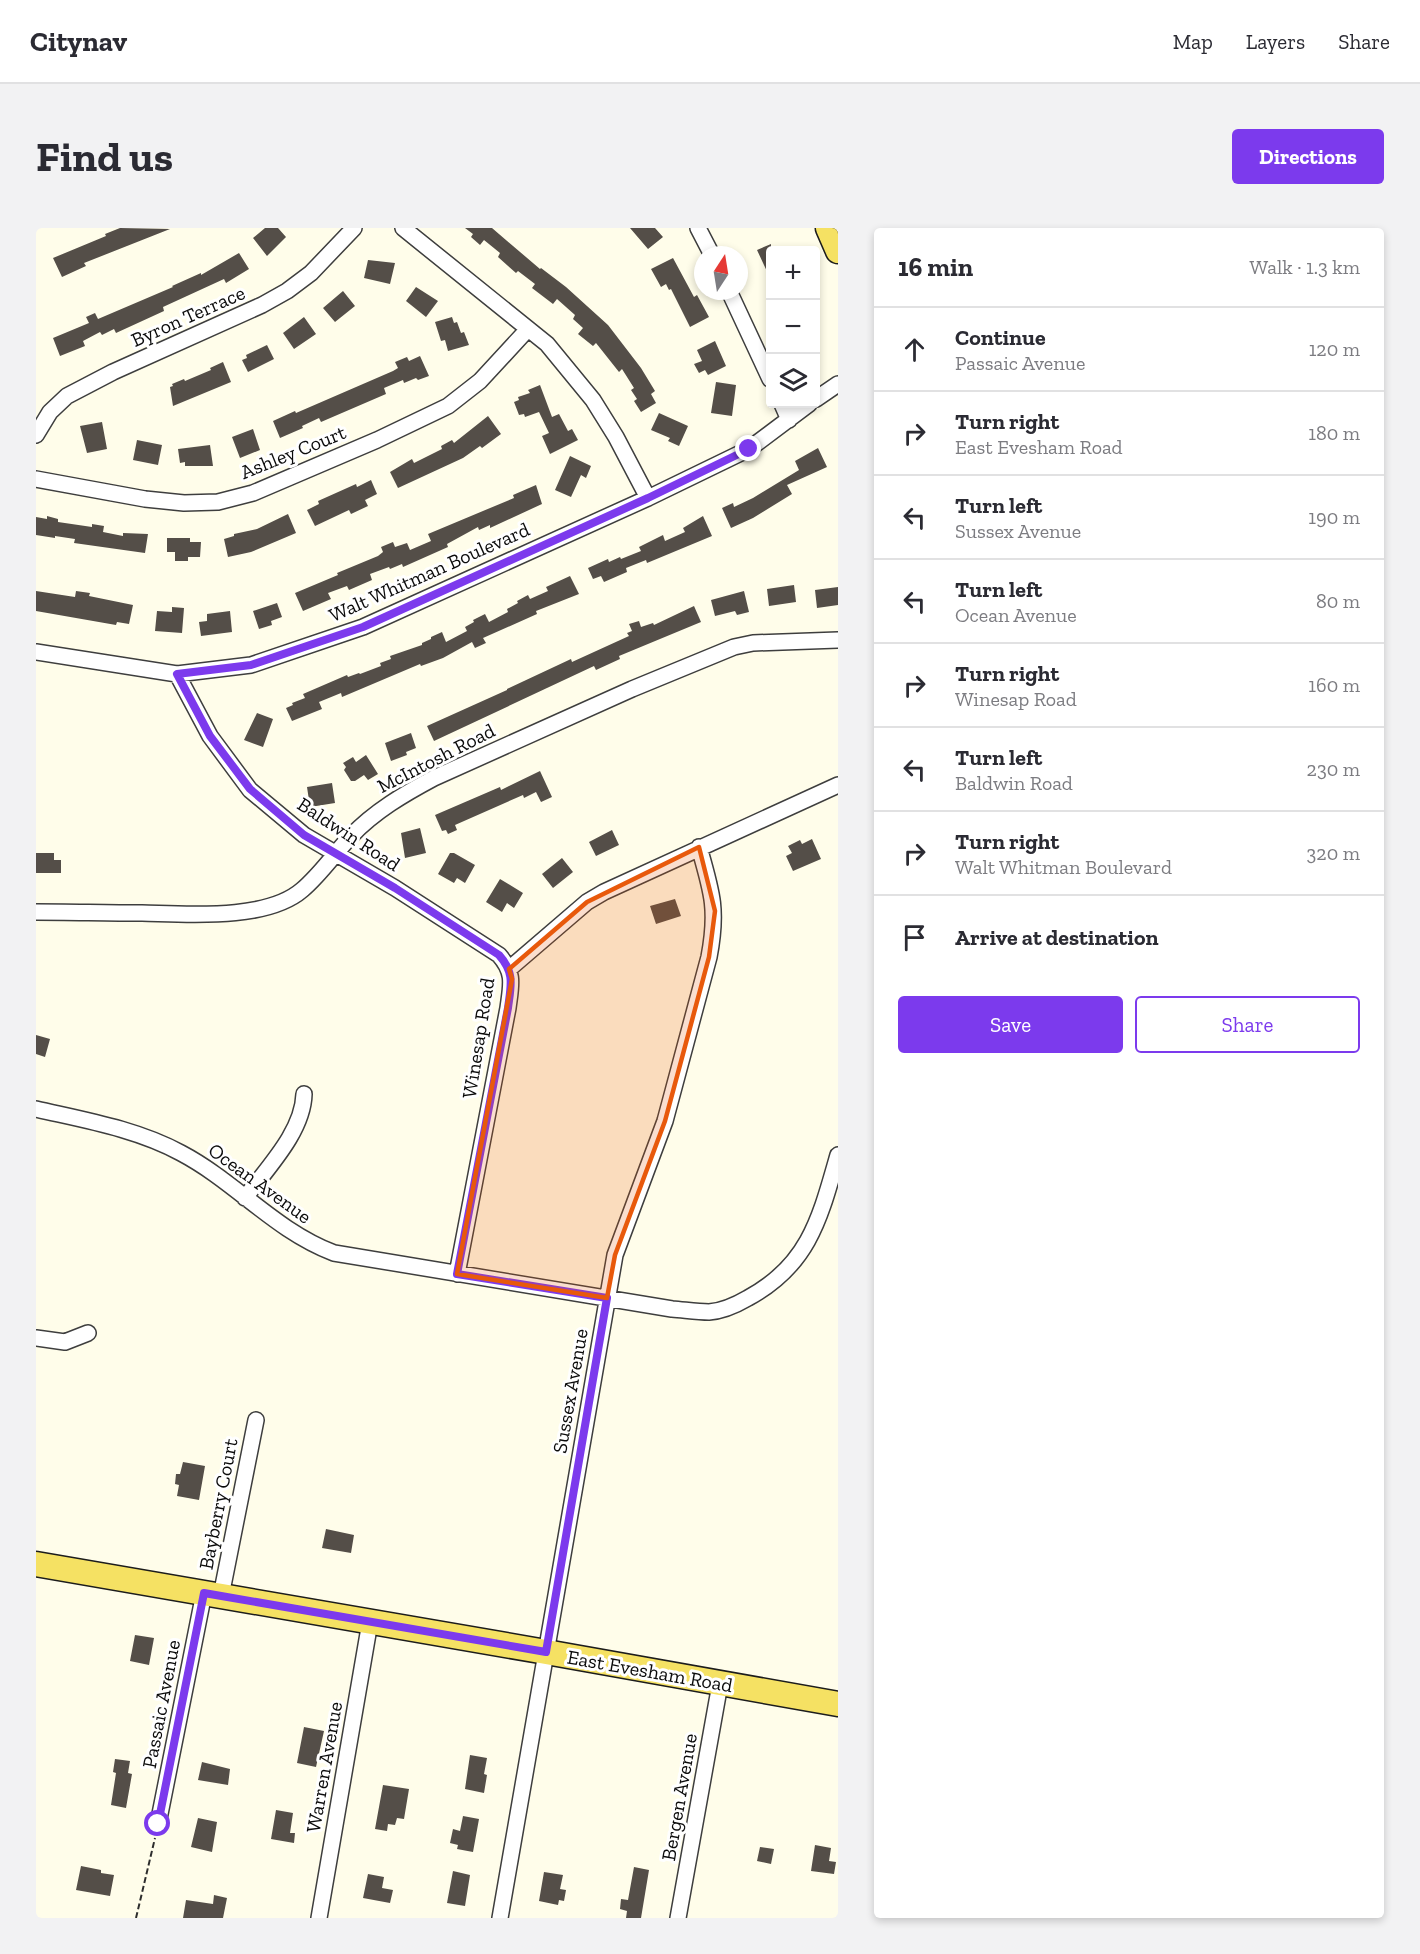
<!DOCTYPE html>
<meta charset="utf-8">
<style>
:root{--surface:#fff;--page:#f2f2f3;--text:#2b2b33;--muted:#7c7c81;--line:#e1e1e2;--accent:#7c3aed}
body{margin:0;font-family:"Zilla Slab",serif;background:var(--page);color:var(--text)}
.controls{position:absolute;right:18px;top:18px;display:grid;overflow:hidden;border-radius:6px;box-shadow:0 3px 9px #0003}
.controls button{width:54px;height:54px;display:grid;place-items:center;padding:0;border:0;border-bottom:2px solid var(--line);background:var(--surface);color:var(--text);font:30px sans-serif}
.compass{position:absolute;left:658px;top:18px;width:54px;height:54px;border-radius:50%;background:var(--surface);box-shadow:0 3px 9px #0003;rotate:12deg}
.stop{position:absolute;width:18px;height:18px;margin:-14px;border:4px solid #7c3aed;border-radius:50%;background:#fff}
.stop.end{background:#7c3aed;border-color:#fff;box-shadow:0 2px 6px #0008}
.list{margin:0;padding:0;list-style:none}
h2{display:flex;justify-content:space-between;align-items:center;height:78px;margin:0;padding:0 24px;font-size:26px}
h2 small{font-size:20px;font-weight:400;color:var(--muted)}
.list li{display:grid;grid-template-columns:39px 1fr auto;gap:18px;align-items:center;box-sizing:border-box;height:84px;padding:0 24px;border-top:2px solid var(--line)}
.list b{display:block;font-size:22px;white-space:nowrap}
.list p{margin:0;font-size:20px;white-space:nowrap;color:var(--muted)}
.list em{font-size:20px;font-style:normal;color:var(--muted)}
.actions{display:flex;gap:12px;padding:18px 24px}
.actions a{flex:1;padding:14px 0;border:2px solid var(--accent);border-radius:6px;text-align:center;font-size:21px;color:var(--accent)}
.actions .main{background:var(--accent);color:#fff}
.icon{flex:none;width:33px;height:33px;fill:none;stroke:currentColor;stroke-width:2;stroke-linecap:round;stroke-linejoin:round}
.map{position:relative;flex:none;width:802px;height:1690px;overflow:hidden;border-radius:6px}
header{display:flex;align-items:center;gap:36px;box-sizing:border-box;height:84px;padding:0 30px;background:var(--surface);border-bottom:2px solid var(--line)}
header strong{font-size:28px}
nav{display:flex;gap:33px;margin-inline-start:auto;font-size:21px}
.intro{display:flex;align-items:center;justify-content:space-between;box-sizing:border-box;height:144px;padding:0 36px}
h1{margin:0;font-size:42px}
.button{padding:15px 27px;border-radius:6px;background:var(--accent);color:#fff;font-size:21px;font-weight:700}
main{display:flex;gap:36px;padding:0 36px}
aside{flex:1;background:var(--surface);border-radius:6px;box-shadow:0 3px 9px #0003}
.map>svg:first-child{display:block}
.building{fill:#544e48}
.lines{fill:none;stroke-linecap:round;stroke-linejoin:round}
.street-casing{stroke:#3e3e3e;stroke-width:18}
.primary-casing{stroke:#1c1c1c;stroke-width:27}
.path{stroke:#2d2d2d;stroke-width:2;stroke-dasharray:6 3;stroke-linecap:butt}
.street{stroke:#fff;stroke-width:15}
.primary{stroke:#f5e163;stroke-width:24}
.route{stroke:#7c3aed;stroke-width:8}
.marked{fill:#e8590c;fill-opacity:0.2;stroke:#e8590c;stroke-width:4.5;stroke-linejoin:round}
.labels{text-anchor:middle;stroke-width:6;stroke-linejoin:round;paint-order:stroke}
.street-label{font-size:20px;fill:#0b0b0b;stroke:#fff}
</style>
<header>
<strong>Citynav</strong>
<nav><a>Map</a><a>Layers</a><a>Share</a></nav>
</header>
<div class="intro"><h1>Find us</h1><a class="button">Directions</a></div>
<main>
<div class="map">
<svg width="802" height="1690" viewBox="0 0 802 1690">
<rect width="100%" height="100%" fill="#fffdea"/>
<!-- building -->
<path class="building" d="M 84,0 L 134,1 L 48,35 L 50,38 L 26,49 L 17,30 L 70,8 L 69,6 Z
M 229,0 L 242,0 L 250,9 L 231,28 L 217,10 Z
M 429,0 L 456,0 L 504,41 L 505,40 L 530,59 L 572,97 L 605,140 L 619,163 L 615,166 L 620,175 L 605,184 L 598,173 L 601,171 L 595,162 L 598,160 L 586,141 L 583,144 L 560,115 L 557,118 L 542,106 L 547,100 L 537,91 L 539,87 L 521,71 L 517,76 L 496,60 L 499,56 L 482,43 L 480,45 L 462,29 L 464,25 L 448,12 L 444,17 L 435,9 L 437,6 Z
M 594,0 L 619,0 L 627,9 L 612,21 Z
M 735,16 L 735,52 L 721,22 Z
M 203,25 L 213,41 L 190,55 L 188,51 L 127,79 L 128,83 L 80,105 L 78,101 L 66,107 L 64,104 L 47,113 L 49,118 L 24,128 L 17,110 L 53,95 L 50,89 L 59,85 L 62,91 L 137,59 L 136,58 L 165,45 L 165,47 Z
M 637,30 L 658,69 L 661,67 L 673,89 L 654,99 L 635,61 L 633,62 L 630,56 L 625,59 L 615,41 Z
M 332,32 L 359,35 L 354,56 L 328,50 Z
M 380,59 L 402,73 L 390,89 L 370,73 Z
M 307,63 L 319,78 L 299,94 L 287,80 Z
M 268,89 L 280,106 L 258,121 L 247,105 Z
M 416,89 L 418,95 L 421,94 L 425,105 L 428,104 L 433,117 L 412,123 L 409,112 L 405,113 L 399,94 Z
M 679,113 L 690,138 L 672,147 L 669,142 L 663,145 L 658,136 L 666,133 L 661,122 Z
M 231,117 L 238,131 L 212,144 L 206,132 L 211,130 L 210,127 Z
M 384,128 L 393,148 L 382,152 L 380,150 L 368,155 L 367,152 L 348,160 L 350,166 L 285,194 L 283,190 L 266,198 L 267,200 L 244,210 L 237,193 L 259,183 L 260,185 L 357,143 L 362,140 L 359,134 L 371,129 L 373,133 Z
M 187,134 L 195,154 L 137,178 L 134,159 L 137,158 L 136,156 L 148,151 L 149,153 L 175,142 L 174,140 Z
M 680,154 L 700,157 L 696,188 L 675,185 Z
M 504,157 L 516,189 L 523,186 L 532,203 L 536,201 L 542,212 L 514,226 L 506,208 L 513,205 L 503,184 L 489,189 L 488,186 L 483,187 L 478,174 L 483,172 L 482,169 L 494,165 L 492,162 Z
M 623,185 L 652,198 L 643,218 L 632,213 L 634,210 L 615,202 Z
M 452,188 L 465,206 L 446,220 L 444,218 L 427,230 L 362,260 L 354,244 L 376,231 L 378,235 L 406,221 L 405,218 L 416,212 L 418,215 Z
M 66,194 L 71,221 L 51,225 L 44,198 Z
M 217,201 L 224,222 L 204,230 L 196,209 Z
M 101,212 L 126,217 L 122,237 L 97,232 Z
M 174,217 L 177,238 L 149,238 L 149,234 L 144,235 L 142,221 Z
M 782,220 L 791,239 L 751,257 L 756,266 L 717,290 L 695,300 L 686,280 L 697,275 L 698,279 L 717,270 L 763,242 L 759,233 Z
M 534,228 L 555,238 L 550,250 L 545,247 L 535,269 L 519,262 Z
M 335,252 L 341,266 L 329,272 L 332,278 L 315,286 L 313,282 L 279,298 L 271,282 L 283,276 L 282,273 L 320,256 L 321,259 Z
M 500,257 L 506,276 L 454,300 L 454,297 L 443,302 L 442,299 L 411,316 L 412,319 L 367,339 L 366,336 L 354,341 L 353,339 L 334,346 L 336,352 L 313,362 L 311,358 L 292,365 L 295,371 L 267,383 L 259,365 L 302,347 L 301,345 L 342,328 L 347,324 L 345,319 L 357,314 L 359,319 L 371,315 L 374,322 L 395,313 L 392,306 L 478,270 L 477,267 Z
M 252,286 L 260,305 L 215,324 L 192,329 L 188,311 L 198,308 L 198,306 L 221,301 Z
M 11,288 L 22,291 L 22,294 L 56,299 L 56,296 L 68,298 L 67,304 L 87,308 L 87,305 L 112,306 L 109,325 L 38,315 L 39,311 L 19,308 L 19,310 L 0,307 L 0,289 L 11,291 Z
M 667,288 L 676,308 L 611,335 L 610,332 L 590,340 L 591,344 L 568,354 L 565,348 L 557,351 L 552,340 L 572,331 L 573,334 L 584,329 L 585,331 L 605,323 L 603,319 L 627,307 L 629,313 L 649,304 L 647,300 Z
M 131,310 L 154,310 L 154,314 L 165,314 L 164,329 L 152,329 L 152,333 L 139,333 L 139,324 L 131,324 Z
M 534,348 L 543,366 L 500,383 L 501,386 L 447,410 L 450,415 L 439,420 L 436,414 L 407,430 L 385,438 L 384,436 L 306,469 L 305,465 L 283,474 L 286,481 L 256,493 L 250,480 L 257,477 L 256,475 L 269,470 L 267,466 L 311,447 L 312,449 L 323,445 L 324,446 L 345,438 L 344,435 L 355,431 L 354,428 L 386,417 L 386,415 L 395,411 L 395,409 L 406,404 L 410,414 L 431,403 L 429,399 L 438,394 L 437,392 L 449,386 L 453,394 L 472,384 L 471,381 L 482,375 L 481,373 L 492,367 L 494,371 L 512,363 L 510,359 Z
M 758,357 L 760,374 L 733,378 L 731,361 Z
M 802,359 L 802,377 L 781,380 L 779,362 Z
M 0,363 L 39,369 L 40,363 L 54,365 L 53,368 L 97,377 L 93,396 L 81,394 L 80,397 L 0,383 Z
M 708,363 L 713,384 L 701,387 L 699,383 L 679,388 L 675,372 Z
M 241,375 L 246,389 L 235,393 L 236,397 L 223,401 L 217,383 Z
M 658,378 L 665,394 L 583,428 L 584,431 L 560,442 L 558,438 L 398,513 L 391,498 L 471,462 L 471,461 L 535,431 L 536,434 L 593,408 L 591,405 L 596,403 L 593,396 L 603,393 L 605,399 L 617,395 L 618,397 Z
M 136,379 L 148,380 L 146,405 L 119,403 L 121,383 L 136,384 Z
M 194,383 L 196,404 L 165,408 L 163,394 L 171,393 L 171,386 Z
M 221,485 L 237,491 L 227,519 L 208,512 Z
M 375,505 L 380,520 L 370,524 L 371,527 L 355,533 L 349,515 Z
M 330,527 L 342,546 L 332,552 L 328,547 L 319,553 L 315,553 L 308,542 L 310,539 L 307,535 L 317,529 L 320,534 Z
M 504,543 L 516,569 L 505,574 L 500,564 L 488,570 L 487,567 L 419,597 L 421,602 L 412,606 L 410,602 L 406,603 L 399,587 L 464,559 L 465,562 Z
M 296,555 L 299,575 L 274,579 L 271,559 Z
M 384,600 L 390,625 L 369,630 L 365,605 Z
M 576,602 L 583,617 L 560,628 L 553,614 Z
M 776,611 L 785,631 L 757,643 L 750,628 L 756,625 L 752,618 L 764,612 L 766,616 Z
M 0,625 L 18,625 L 18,632 L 25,632 L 25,645 L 0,645 Z
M 414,625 L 418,625 L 439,637 L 429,655 L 421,650 L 418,655 L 402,646 Z
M 526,630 L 537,644 L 517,660 L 506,646 Z
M 464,651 L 487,665 L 478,680 L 471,675 L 466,684 L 450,674 Z
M 639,671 L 645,688 L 620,696 L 614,678 Z
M 0,807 L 14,811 L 9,829 L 0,826 Z
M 147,1234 L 169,1238 L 163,1272 L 141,1268 L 143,1257 L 139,1256 L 140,1246 L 144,1246 Z
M 290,1301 L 318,1307 L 315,1325 L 286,1320 Z
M 99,1407 L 118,1410 L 113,1437 L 94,1433 Z
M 268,1499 L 288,1503 L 280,1539 L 261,1535 Z
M 434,1527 L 451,1530 L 448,1546 L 451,1547 L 448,1565 L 429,1561 Z
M 79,1531 L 94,1533 L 92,1545 L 96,1546 L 90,1580 L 75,1577 L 80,1545 L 77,1544 Z
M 166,1534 L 194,1541 L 192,1557 L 162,1552 Z
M 347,1557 L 373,1561 L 368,1591 L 361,1590 L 359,1597 L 352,1596 L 351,1603 L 339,1601 Z
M 240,1582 L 257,1585 L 254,1605 L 259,1605 L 258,1615 L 235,1611 Z
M 427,1588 L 443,1591 L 437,1624 L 421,1621 L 422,1617 L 414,1615 L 417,1601 L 424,1603 Z
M 162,1590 L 181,1594 L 176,1624 L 155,1619 Z
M 779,1617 L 795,1620 L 793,1633 L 800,1634 L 798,1646 L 775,1643 Z
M 724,1619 L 738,1621 L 735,1636 L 721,1633 Z
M 45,1638 L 65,1642 L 65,1645 L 78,1647 L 74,1668 L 40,1662 Z
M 598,1639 L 613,1642 L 605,1690 L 590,1690 L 591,1683 L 584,1681 L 585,1671 L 592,1672 Z
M 417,1643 L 434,1647 L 429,1678 L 411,1675 Z
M 508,1644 L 527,1647 L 524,1661 L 530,1662 L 528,1673 L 523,1672 L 522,1677 L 503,1673 Z
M 332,1646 L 348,1649 L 346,1660 L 357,1662 L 354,1675 L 327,1670 Z
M 178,1667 L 191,1670 L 187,1690 L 147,1690 L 150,1672 L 177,1676 Z"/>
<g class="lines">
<!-- street casing -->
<g class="street-casing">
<path id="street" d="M 367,0 L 511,116 L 557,172 L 580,209 L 612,270
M 662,0 L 676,27
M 693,63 L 734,151
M 780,171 L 802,156
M 746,176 L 753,192
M 0,207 L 14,184 L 31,168 L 77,144 L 226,77 L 251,63 L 275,45 L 318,0
M 0,251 L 109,271 L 148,275 L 182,274 L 217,265 L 341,212 L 412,178 L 444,153 L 492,101
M 0,424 L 141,446 L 215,437 L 327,399 L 612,270 L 713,221 L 773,176
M 141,446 L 174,508 L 214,562 L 268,607 L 359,660 L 463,727 C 479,745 475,757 472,780 L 421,1046
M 0,684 C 35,684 70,685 106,685 C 150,686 230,693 266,662 C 284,647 299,625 315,608 C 339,583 368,566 398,550 L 596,461 L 698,419 L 717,415 L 802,412
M 473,741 L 551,674 L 568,664 L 802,557
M 0,881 C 48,892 101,901 145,925 C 200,954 238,1002 298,1025 L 636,1081 C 649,1082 661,1084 673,1084 C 688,1083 700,1077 712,1070 C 773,1037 784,990 802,927
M 209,970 C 231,940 267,904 268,866
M 0,1110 L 29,1114 L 52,1105
M 185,1368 L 220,1192
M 122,1596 L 168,1365
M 283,1690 L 334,1394
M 464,1690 L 579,1027 L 629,893 L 673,729 C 682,682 676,664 663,619
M 642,1690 L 684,1456"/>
</g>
<!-- primary casing -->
<g class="primary-casing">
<path id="primary" d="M 792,0 L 802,23
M 0,1336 L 510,1424 L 802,1476"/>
</g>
<!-- path -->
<path class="path" d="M 100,1690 L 119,1610"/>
<!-- street -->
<use href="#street" class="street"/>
<!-- primary -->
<use href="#primary" class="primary"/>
</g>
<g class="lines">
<!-- route -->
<path class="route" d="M 122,1596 L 168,1365 L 510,1424 L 571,1070 L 421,1046 L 472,780 C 475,757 479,745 463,727 L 359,660 L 268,607 L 214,561 L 174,508 L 141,446 L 215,437 L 327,399 L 612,270 L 713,221"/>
</g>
<!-- marked area -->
<path class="marked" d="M 663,619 L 679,683 L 673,729 L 629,893 L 579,1027 L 571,1070 L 421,1046 L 476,751 L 473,741 L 551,674 Z"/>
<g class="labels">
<!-- street labels -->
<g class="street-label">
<text transform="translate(152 88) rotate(-24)" y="7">Byron Terrace</text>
<text transform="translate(257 224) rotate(-22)" y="7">Ashley Court</text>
<text transform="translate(393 344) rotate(-24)" y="7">Walt Whitman Boulevard</text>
<text transform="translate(400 530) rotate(-27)" y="7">McIntosh Road</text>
<text transform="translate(313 606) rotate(33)" y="7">Baldwin Road</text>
<text transform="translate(442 810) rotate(-81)" y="7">Winesap Road</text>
<text transform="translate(224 955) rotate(36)" y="7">Ocean Avenue</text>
<text transform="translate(534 1163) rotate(-80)" y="7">Sussex Avenue</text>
<text transform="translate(182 1276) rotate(-79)" y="7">Bayberry Court</text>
<text transform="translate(614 1443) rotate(10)" y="7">East Evesham Road</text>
<text transform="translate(125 1476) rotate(-79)" y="7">Passaic Avenue</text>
<text transform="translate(288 1539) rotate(-80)" y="7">Warren Avenue</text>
<text transform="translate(643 1569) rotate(-80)" y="7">Bergen Avenue</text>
</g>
</g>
</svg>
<div class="controls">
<button>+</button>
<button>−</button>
<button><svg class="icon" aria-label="layers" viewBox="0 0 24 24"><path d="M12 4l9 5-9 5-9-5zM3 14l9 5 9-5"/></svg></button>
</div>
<svg class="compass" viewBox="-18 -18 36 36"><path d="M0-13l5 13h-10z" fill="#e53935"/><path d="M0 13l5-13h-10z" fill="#7c7c81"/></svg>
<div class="stop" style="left:122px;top:1596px"></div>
<div class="stop end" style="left:713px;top:221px"></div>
</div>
<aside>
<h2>16 min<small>Walk · 1.3 km</small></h2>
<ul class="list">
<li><svg class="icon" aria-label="ahead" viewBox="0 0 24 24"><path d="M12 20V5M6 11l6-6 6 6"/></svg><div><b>Continue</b><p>Passaic Avenue</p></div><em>120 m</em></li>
<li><svg class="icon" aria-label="right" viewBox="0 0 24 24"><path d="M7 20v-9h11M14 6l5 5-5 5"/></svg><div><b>Turn right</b><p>East Evesham Road</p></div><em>180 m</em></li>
<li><svg class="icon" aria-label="left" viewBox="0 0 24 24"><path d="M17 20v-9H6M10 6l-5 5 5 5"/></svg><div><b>Turn left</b><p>Sussex Avenue</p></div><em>190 m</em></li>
<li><svg class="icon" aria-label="left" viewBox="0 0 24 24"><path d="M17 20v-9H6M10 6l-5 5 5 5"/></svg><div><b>Turn left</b><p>Ocean Avenue</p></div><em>80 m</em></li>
<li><svg class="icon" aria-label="right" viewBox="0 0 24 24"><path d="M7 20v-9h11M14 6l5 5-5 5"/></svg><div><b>Turn right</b><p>Winesap Road</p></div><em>160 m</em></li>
<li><svg class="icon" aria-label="left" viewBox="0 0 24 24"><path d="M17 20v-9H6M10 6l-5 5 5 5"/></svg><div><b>Turn left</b><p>Baldwin Road</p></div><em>230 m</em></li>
<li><svg class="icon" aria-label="right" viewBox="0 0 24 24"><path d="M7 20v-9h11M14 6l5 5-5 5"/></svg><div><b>Turn right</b><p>Walt Whitman Boulevard</p></div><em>320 m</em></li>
<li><svg class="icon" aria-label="arrive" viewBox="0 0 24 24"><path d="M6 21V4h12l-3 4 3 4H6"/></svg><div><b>Arrive at destination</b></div></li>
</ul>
<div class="actions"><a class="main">Save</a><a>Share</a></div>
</aside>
</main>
